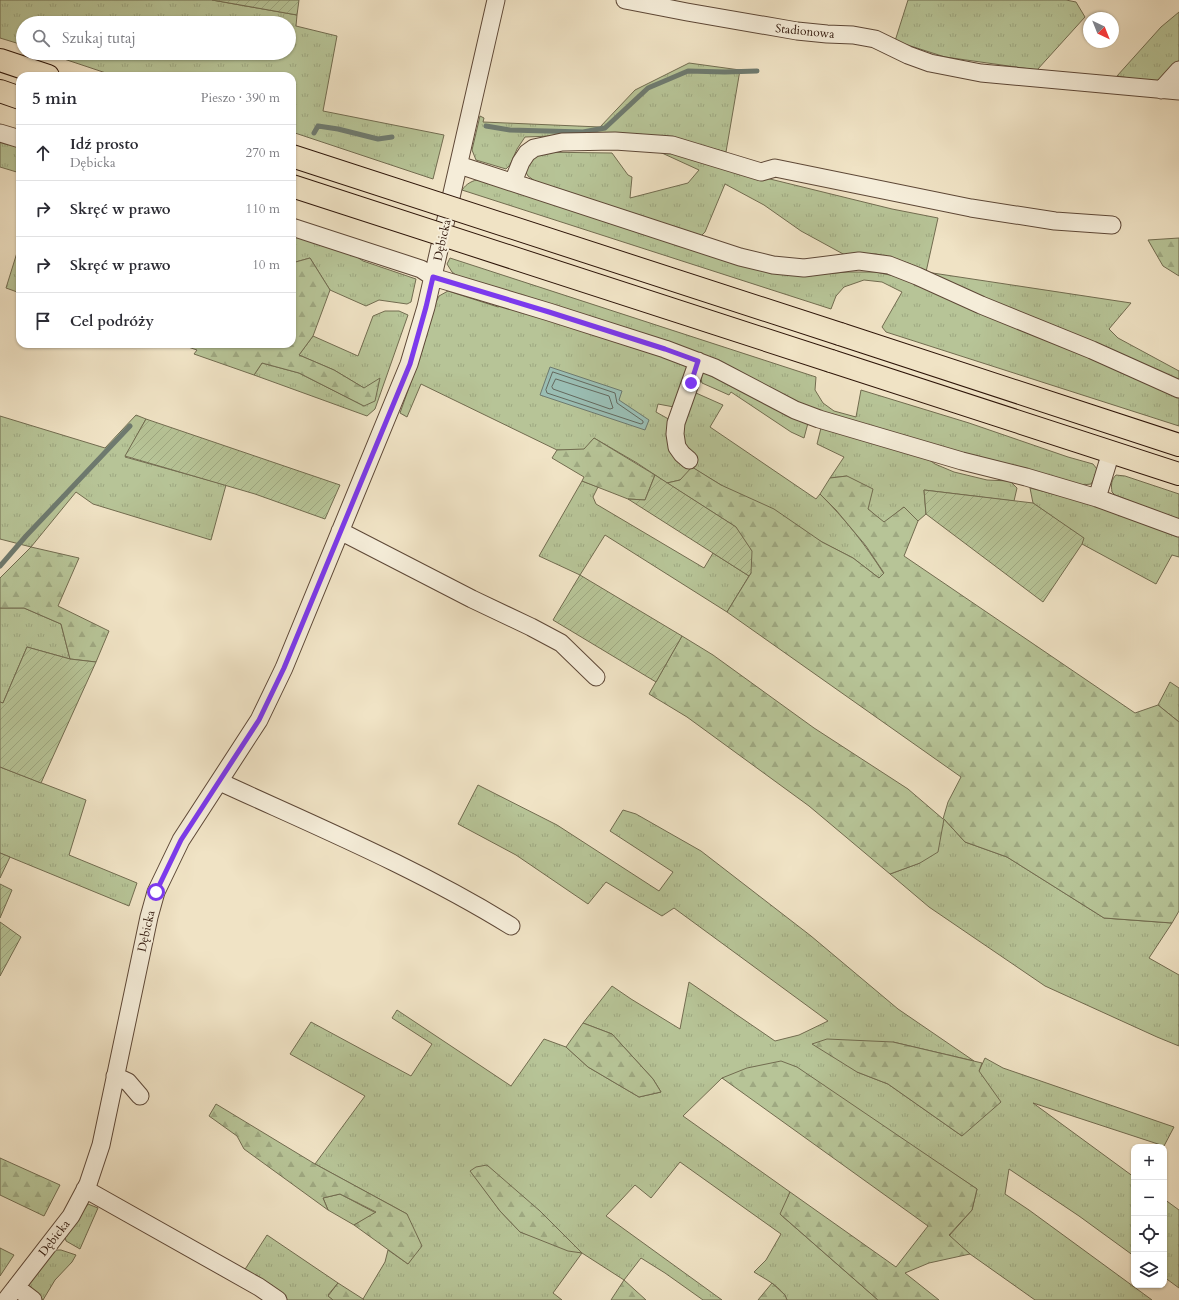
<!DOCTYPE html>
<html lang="pl">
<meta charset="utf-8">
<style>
:root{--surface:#fff;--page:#f2f2f3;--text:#2b2b33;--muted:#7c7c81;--line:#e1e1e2}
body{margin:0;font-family:Cardo,serif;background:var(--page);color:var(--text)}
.controls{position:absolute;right:12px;bottom:12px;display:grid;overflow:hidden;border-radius:8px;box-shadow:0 1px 3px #0004}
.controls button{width:36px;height:36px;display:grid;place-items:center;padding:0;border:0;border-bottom:1px solid var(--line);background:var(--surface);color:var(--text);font:20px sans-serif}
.compass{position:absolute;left:1083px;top:12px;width:36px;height:36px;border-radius:50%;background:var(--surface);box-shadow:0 1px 3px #0004;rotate:137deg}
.stop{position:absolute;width:12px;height:12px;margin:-9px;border:3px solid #7c3aed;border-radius:50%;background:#fff}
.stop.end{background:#7c3aed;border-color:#fff;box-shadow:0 1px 4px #0008}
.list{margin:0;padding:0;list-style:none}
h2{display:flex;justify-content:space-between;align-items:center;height:52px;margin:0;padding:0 16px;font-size:17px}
h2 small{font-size:13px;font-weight:400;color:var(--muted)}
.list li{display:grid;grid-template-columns:26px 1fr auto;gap:12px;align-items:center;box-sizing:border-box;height:56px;padding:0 16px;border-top:1px solid var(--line)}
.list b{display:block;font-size:15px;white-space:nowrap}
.list p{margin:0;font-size:13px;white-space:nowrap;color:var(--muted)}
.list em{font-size:13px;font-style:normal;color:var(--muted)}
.icon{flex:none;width:22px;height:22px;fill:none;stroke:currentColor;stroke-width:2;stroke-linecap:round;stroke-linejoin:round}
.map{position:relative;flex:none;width:1179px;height:1300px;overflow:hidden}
.search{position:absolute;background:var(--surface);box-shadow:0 1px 3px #0004;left:16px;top:16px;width:280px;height:44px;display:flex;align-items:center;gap:10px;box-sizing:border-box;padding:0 14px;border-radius:22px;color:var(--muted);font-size:15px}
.panel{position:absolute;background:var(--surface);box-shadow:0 1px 3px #0004;left:16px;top:72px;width:280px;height:276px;border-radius:12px}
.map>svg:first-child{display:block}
.grass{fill:url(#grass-tufts);stroke:#726c50;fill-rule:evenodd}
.forest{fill:url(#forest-firs);stroke:#726c50}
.garden{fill:url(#garden-furrows);stroke:#726c50}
.water{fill:#9abeb4;stroke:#6e7a6f}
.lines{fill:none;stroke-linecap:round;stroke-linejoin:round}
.shore{stroke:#64695e;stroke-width:1}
.stream{stroke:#6e7a6f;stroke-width:5}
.minor-casing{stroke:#5e4837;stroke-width:19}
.highway-casing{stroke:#2d1408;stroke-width:24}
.minor{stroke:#f5edd9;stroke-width:17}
.highway{stroke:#f0e3c5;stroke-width:22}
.highway-bridge-casing{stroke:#2d1408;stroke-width:24;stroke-linecap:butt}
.highway-bridge{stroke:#f0e3c5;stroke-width:22}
.route{stroke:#7c3aed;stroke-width:5}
.labels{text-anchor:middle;stroke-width:4;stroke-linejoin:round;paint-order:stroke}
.street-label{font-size:12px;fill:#2d1408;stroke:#f5edd9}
</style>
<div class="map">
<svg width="1179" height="1300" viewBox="0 0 1179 1300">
<defs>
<pattern id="grass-tufts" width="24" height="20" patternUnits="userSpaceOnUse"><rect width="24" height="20" fill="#b7c497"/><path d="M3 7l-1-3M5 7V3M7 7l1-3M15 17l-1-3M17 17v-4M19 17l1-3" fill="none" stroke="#9ea881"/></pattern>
<pattern id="forest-firs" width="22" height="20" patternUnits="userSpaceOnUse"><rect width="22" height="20" fill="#b7c497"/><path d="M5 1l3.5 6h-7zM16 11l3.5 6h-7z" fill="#9ea881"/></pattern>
<pattern id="garden-furrows" width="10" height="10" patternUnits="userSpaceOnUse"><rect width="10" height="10" fill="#b7c497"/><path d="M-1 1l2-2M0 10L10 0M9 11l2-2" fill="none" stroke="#9ea881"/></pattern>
</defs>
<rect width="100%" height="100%" fill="#f0e3c5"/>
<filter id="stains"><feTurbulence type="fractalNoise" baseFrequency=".005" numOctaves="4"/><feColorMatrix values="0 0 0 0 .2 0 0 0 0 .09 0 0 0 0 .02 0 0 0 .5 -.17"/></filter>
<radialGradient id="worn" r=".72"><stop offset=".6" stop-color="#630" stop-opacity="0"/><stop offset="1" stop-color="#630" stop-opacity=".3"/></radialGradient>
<!-- grass -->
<path class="grass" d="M 0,0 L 212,0 L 297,15 L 296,26 L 337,36 L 323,111 L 444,135 L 433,179 L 292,132 L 292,76 L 115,76 L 46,53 L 289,53 L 289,23 L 23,23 L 23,45 L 0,38 Z
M 908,0 L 1066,0 L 1076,2 L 1085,17 L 1037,70 L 945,57 L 895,41 Z
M 1179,12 L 1179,61 L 1160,83 L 1117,76 L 1161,27 Z
M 689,63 L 740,70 L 726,152 L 699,145 L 605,134 L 525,137 L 517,149 L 510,165 L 506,169 L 476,160 L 472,150 L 480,116 L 484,118 L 483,122 L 600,127 L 635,90 Z
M 0,140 L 20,146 L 20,173 L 0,167 Z
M 651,148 L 667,148 L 736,167 L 770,179 L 892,209 L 938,218 L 926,272 L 1131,303 L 1109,329 L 1118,338 L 1179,371 L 1179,380 L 1038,322 L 908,263 L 876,254 L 845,255 L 801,231 L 764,205 L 725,184 L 705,232 L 701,236 L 539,184 L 528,176 L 524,169 L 526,159 L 536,152 L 612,153 L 628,175 L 632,177 L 630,198 L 688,183 L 699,170 Z
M 480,179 L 777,270 L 821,274 L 848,272 L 876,272 L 903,278 L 1179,394 L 1179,426 L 886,332 L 882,327 L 902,292 L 882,282 L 864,280 L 844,287 L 836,296 L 831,309 L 462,190 C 467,183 472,181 480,179 Z
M 292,234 L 351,253 L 363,261 L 416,279 L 411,302 L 407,304 L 379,300 L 366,306 L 330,290 L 310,258 L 292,263 Z
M 20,243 L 20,293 L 6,288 Z
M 450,258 L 816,377 L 815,390 L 823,403 L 834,411 L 856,417 L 861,390 L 969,423 L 1068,457 L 1093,464 L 1097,469 L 1096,476 L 1091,484 L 1073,486 L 837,418 L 456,275 L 452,272 L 447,264 Z
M 448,291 L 498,307 L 506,304 L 681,361 L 690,369 L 674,407 L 658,404 L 656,412 L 672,421 L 684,446 L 680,433 L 689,402 L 696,393 L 723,405 L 710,427 L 816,499 L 820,494 C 845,519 865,544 884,574 L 879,578 L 853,558 L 822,542 L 721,485 L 693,468 L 680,480 L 667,483 L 637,463 L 594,438 L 584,450 L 557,450 L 421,384 L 407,417 L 400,413 L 422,351 L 434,306 L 439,296 Z
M 385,311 L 399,311 L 408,315 L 375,409 L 367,416 L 254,375 L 262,363 L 299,373 L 364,406 L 364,388 L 334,370 L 299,355 L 313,336 L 358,356 L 373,316 Z
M 707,370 L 808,423 L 804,438 L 791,432 L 731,392 L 729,395 L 702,383 L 700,376 Z
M 136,415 L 146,419 L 125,457 L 226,485 L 211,540 L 93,504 L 76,492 L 31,547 L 0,539 L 0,416 L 105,448 Z
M 821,428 L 924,456 L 935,464 L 954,472 L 987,480 L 1010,481 L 1017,488 L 1014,501 L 924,490 L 926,514 L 918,521 L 904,507 L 884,523 L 868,509 L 847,476 L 830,478 L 844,457 L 817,444 Z
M 1116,475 L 1125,476 L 1179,494 L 1179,520 L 1115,495 L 1112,492 C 1111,485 1111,480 1116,475 Z
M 582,481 L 598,487 L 593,497 L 596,504 L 704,568 L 713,553 L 749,576 L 727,612 L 605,535 L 580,575 L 539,556 Z
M 1030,488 L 1088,503 L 1179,536 L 1179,557 L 1172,555 L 1156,584 L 1082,544 L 1083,538 L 1033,503 Z
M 0,608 L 24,608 L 61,624 L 70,659 L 27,647 L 3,703 L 0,702 Z
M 1170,682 L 1179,688 L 1179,722 L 1158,705 Z
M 0,767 L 86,800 L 69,855 L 137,883 L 129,906 L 0,853 Z
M 478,785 L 557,825 L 659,891 L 673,872 L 610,831 L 623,810 L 636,814 L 701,851 L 811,936 L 898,1009 L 974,1061 L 893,1042 L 857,1072 L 888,1084 L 962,1136 L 979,1071 L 985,1058 L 1003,1068 L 1174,1127 L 1164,1146 L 1033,1103 L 1134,1177 L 1134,1256 L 1079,1216 L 1009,1169 L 1005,1194 L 1029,1210 L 1152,1300 L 1035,1300 L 970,1254 L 949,1236 L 972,1210 L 977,1189 L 942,1166 L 722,1078 L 683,1116 L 790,1192 L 781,1215 L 878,1300 L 787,1300 C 782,1287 765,1279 754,1272 L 766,1260 L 781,1234 L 680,1162 L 651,1198 L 635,1185 L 606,1216 L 722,1300 L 703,1300 L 665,1273 L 641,1258 L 624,1280 L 582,1253 L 553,1293 L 562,1300 L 364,1300 L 363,1299 L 385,1262 L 388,1250 L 408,1264 L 413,1256 L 407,1214 L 315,1164 L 365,1096 L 290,1054 L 311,1022 L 411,1076 L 432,1044 L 392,1018 L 397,1010 L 511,1086 L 544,1039 L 566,1047 L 588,1067 L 639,1097 L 661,1092 L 653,1079 L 612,1034 L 583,1023 L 612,986 L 631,999 L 680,1029 L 689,982 L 775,1041 L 799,1035 L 828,1021 L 674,908 L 662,916 L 606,882 L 588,904 L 516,855 L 458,824 ZM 471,1171 L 540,1211 L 581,1253 L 520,1232 L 500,1211 Z
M 944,819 L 965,842 L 1007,857 L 1104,918 L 1172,923 L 1149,958 L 1179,975 L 1179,1046 L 1157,1037 L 1045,986 L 929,907 L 890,874 L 920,863 Z
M 340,1194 L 376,1213 L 354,1225 L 328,1210 L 323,1198 Z
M 1164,1199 L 1179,1210 L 1179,1288 L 1164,1277 Z
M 88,1204 L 98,1208 L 80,1249 L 66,1241 L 65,1236 Z
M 267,1235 L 338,1283 L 328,1295 L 333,1300 L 284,1300 L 242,1274 Z
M 0,1248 L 14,1255 L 0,1276 Z
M 55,1250 L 61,1250 L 76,1255 L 72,1262 L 55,1280 L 43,1300 L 41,1300 L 32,1291 L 29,1284 Z"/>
<!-- forest -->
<path class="forest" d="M 1179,238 L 1179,276 L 1163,266 L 1148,240 Z
M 310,258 L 330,290 L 313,336 L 299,355 L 334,370 L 364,388 L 380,378 L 375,401 L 364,406 L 299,373 L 262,363 L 254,375 L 194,354 L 197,350 L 179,344 L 292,344 L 292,263 Z
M 594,438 L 655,475 L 645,500 L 628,499 L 582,481 L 584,477 L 552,458 L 557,450 L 584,449 Z
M 692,467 L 721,485 L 774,509 L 822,542 L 853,558 L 879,578 L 884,573 L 866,546 L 836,510 L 820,494 L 830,478 L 847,476 L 873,489 L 868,509 L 884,522 L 904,507 L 918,521 L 904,556 L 1135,713 L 1158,705 L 1179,722 L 1179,911 L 1172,923 L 1104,918 L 1007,857 L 965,842 L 944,819 L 938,852 L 920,863 L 890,874 L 809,806 L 687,717 L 649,694 L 682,636 L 713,655 L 814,728 L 908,789 L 943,819 L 948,802 L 961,777 L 727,612 L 751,573 L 736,527 L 667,483 L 680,480 Z
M 31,547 L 79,558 L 58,606 L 109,631 L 96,662 L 70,659 L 61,624 L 24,608 L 0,608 L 0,578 Z
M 583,1023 L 612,1034 L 653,1079 L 661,1092 L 639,1097 L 588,1067 L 566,1047 Z
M 827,1039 L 893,1042 L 982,1063 L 979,1071 L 1001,1102 L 962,1136 L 888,1084 L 857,1072 L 812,1044 Z
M 781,1061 L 797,1067 L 977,1189 L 972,1210 L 949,1235 L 970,1254 L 929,1263 L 905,1273 L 939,1300 L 878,1300 L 780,1214 L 790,1192 L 896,1267 L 928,1226 L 722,1078 L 747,1068 Z
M 216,1104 L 315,1164 L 407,1214 L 422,1246 L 408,1264 L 354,1225 L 376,1212 L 340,1194 L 323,1198 L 328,1210 L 244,1149 L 237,1136 L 209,1116 Z
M 0,1158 L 60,1185 L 44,1216 L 0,1195 Z
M 487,1165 L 540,1211 L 582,1253 L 568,1251 L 520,1232 L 500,1211 L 470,1171 L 476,1167 Z
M 624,1280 L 646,1300 L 611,1300 Z
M 338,1283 L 363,1299 L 364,1300 L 333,1300 L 328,1296 Z
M 772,1283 L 785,1295 L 787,1300 L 758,1300 Z"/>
<!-- garden -->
<path class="garden" d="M 212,0 L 299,0 L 297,15 Z
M 146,419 L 340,485 L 325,519 L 255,494 L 125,456 Z
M 655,475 L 736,527 L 752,551 L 751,573 L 749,576 L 628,499 L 645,500 Z
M 924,490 L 1033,503 L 1084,538 L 1082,544 L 1043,602 L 926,514 Z
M 580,575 L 682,636 L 656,682 L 553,620 Z
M 27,647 L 70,659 L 96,662 L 41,783 L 0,767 L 0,702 L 3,703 Z
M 0,853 L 10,857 L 0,878 Z
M 0,884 L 12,890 L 0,918 Z
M 0,922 L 21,937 L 0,976 Z"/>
<!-- water -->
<path class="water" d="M 550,367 L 622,391 L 619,400 L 649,420 L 645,430 L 540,395 Z"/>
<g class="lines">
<!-- shore -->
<path class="shore" d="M 553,372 L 615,393 L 617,403 L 643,421 L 643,423 L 641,424 L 547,393 L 546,390 Z
M 556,379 L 609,396 L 613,408 L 610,409 L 553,389 L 552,387 Z"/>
<!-- stream -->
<path class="stream" d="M 486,126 L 510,130 L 583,132 L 605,128 L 648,88 L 688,71 L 725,72 L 757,71
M 314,133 L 318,126 L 338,129 L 378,139 L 392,137
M 201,345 L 202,344
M 0,566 L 26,536 L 130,426"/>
<!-- minor casing -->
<g class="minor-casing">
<path id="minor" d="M 625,0 L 687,12 L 797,31 L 827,34 L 853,35 L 875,39 L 908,55 L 930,63 L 981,73 L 1179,91
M 1161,90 L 1179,70
M 0,133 L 20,139
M 459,165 L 740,257 L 773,265 L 804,268 L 859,261 L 889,265 L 917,276 L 981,305 L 1092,350 L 1179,389
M 513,182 L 521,162 L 527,153 L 534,148 L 562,142 L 615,141 L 672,145 L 761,172 L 775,168 L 971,208 L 1055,221 L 1112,225
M 292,227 L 421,269 L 433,277 L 549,312 L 665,349 L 715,368 L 795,410 L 819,419 L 962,461 L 1026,477 L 1097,498 L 1179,528
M 689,460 L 682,454 L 677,447 L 675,434 L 676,423 L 698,361
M 1097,498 L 1111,452
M 340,531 L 472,599 L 531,627 L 561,643 L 596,677
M 220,782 C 318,827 419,869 511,926
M 115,1076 L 128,1082 L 140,1096
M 85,1189 L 259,1287 L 278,1300
M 16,1287 L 33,1300
M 6,1300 L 71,1216 L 88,1184 L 101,1145 L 149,917 L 156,892 L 181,840 L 259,720 L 284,668 L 409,364 L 426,307 L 496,0"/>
</g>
<!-- highway casing -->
<g class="highway-casing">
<path id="highway" d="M 0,60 L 48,76
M 0,91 L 20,98
M 840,334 L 1179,445
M 831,361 L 1179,474"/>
</g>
<!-- minor -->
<use href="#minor" class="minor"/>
<!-- highway -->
<use href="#highway" class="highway"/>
<!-- highway-bridge casing -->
<g class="highway-bridge-casing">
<path id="highway-bridge" d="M 292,156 L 840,334
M 292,186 L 831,361"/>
</g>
<!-- highway-bridge -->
<use href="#highway-bridge" class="highway-bridge"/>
</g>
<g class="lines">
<!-- route -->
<path class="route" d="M 156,892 L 181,840 L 259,720 L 284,668 L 410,364 L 426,307 L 433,277 L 549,312 L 665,349 L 698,361 L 691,383"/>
</g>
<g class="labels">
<!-- street labels -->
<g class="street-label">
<text transform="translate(805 31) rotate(6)" y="4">Stadionowa</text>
<text transform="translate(442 240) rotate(-77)" y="4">Dębicka</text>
<text transform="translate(146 931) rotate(-77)" y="4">Dębicka</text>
<text transform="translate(54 1238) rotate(-52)" y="4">Dębicka</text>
</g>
</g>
<rect width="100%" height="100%" filter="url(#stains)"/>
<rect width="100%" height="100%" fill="url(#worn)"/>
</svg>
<div class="controls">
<button>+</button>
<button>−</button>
<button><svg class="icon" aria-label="locate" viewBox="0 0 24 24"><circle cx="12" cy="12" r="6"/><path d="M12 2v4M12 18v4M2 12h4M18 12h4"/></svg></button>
<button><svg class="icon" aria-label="layers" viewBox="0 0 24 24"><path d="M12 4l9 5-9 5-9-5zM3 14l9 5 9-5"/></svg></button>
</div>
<svg class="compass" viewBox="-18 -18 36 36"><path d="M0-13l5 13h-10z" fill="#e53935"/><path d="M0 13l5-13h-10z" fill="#7c7c81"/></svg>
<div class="stop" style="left:156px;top:892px"></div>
<div class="stop end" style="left:691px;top:383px"></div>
<div class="search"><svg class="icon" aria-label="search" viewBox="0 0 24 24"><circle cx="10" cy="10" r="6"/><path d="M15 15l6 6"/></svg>Szukaj tutaj</div>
<section class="panel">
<h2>5 min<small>Pieszo · 390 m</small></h2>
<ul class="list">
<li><svg class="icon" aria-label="ahead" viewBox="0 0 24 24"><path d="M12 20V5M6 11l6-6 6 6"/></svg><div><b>Idź prosto</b><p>Dębicka</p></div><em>270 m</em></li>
<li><svg class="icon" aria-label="right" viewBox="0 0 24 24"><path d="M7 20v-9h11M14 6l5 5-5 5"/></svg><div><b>Skręć w prawo</b></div><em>110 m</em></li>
<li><svg class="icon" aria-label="right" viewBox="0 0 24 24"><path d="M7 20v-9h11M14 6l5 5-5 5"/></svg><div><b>Skręć w prawo</b></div><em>10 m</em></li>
<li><svg class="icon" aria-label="arrive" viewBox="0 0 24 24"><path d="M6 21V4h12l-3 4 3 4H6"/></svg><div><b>Cel podróży</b></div></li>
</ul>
</section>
</div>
